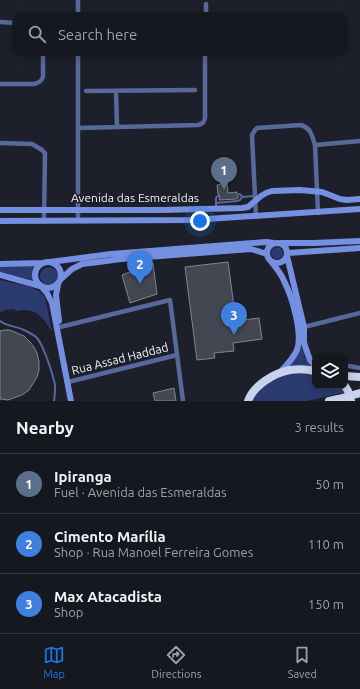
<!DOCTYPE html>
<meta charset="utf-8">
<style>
:root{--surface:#161820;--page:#23252d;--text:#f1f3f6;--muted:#9ea0a5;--line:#35373e;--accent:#1a73e8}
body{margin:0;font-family:Ubuntu,sans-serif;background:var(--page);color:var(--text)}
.controls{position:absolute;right:12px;bottom:12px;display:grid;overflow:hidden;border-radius:8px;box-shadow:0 2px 10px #0003}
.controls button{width:36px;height:36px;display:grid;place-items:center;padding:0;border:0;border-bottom:1px solid var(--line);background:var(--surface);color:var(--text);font:20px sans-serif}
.you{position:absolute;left:200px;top:221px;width:14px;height:14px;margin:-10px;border:3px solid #fff;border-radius:50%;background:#1a73e8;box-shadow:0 0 0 6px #1a73e833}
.badge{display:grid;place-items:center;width:26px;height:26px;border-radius:50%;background:var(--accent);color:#fff;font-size:13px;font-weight:700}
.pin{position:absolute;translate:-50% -33px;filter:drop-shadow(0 1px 2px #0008)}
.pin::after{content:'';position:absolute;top:21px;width:14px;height:12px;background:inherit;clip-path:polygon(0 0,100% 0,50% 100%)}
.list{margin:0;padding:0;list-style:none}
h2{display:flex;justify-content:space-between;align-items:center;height:52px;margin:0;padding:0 16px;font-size:17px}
h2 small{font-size:13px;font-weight:400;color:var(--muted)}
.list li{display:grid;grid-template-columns:26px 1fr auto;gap:12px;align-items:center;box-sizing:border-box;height:60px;padding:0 16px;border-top:1px solid var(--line)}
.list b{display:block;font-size:15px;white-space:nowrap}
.list p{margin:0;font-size:13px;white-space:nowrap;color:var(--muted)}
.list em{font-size:13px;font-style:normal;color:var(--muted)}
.icon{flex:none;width:22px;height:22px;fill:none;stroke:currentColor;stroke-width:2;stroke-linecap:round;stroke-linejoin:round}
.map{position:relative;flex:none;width:360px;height:401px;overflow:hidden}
.search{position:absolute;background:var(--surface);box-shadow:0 2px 10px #0003;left:12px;right:12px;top:12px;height:44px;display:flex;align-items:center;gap:10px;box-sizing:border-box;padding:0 14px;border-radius:12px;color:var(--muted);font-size:15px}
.sheet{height:232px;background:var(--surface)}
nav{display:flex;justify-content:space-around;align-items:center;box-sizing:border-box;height:56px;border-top:1px solid var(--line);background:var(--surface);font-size:11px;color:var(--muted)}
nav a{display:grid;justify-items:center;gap:2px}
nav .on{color:var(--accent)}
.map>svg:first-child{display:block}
.green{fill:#2b3b70}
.building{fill:#434752;stroke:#818591}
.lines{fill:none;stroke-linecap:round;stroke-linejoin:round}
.lane{stroke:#57689a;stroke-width:2}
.street{stroke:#57689a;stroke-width:4.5}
.secondary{stroke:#7590e1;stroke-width:6}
.highway{stroke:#c9d2ec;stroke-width:8}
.highway-bridge{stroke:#c9d2ec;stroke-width:8}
.labels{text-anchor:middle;stroke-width:3;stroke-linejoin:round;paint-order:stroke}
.street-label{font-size:12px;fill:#eef1f7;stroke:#1d202a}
</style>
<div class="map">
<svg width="360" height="401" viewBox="0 0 360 401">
<rect width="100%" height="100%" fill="#1d202a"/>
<!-- green -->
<path class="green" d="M271 253a6 6 0 1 1 12 0a6 6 0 1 1-12 0Z
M 37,266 C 33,270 33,274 33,280 L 0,272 L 0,267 Z
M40 276a9 9 0 1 1 18 0a9 9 0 1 1-18 0Z
M 0,280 L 31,287 L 40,292 L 45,297 L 52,332 C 42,316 36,307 16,311 L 14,309 L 8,310 L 7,309 L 0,313 Z
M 302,340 C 303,350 304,360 312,367 L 288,368 Z
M 293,373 L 315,373 L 315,386 L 342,386 L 345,392 L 307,401 L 251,401 C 262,385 274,378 293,373 Z"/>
<!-- building -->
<path class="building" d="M 227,183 L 228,193 L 237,192 L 237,195 L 239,197 L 236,199 L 219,200 L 220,196 L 218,194 L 217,185 Z
M 228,262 L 236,321 L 259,318 L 262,339 L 233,343 L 234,351 L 214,353 L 215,358 L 197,360 L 185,267 Z
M 153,263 L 157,294 L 130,303 L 122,275 Z
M 4,330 L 10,330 L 24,336 L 30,342 L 34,347 L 37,353 L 39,362 L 39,370 L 37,377 L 29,390 L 22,395 L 8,400 L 0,399 L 0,331 Z
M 174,388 L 176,401 L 155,401 L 153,393 Z"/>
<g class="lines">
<!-- lane -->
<path class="lane" d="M 239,194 L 241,195 L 242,197 L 254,196
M 216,203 L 237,201 L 240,200 L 242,197
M 216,207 L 216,198 L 218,196
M 0,321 C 8,327 18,326 26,331 C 30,333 34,335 37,338 C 44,346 53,375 55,385 C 55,391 55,396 54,401"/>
<!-- street -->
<path class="street" d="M 78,16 L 78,0
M 206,16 L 206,4
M 0,22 L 16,23
M 0,84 L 34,84 C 38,83 41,82 43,77 L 43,52
M 86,91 L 195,90
M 116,91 L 117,127
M 78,128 L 198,125 C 202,124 204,123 205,118 L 205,52
M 0,143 L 32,144 L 42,150 L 45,153 L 44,221
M 315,145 L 360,141
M 256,217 L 252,135 L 255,130 L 257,128 L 301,125 C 311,128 312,136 315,145 L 318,213
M 78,221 L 78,52
M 304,327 L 360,313
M 56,328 L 170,300 L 183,401
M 349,366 L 360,368
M 68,382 L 177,355"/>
<!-- secondary -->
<path class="secondary" d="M 0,210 L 162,210 L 242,208 L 248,207 L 261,196 L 266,193 L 272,191 L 300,190 L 322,192 L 340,199 L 347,200 L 360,199
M 0,221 L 192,220 L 360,209
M267 253a10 10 0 1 1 20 0a10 10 0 1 1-20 0Z
M 280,243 L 314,243 L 360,241
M 288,253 L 360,248
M 287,256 L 304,327 L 304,342 L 306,349 L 310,360 L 315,366
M 270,260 C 275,267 281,273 284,281 C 292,296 303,334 297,350 C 293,359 286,366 280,372
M35 275a13 13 0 1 1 26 0a13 13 0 1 1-26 0Z
M 50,262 L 111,254 L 266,242 L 274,243
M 0,264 L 43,263
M 0,275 L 40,286
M 61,279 L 72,269 L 82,264 L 91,263 L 121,259 L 251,249 L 267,254
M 58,285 L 56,295 L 59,321
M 41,286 L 47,293 L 52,303 L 71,401"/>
<!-- highway -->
<path class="highway" d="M 345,376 L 360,377
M 345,386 L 348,391 L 351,401
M 248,401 C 254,385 274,373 290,370 C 298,369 307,369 315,371
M 329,401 L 338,399"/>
<!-- highway-bridge -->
<path class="highway-bridge" d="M 338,399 L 360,393"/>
</g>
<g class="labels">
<!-- street labels -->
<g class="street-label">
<text x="135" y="202">Avenida das Esmeraldas</text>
<text transform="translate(120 359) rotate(-14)" y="4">Rua Assad Haddad</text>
</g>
</g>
</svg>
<div class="controls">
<button><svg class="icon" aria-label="layers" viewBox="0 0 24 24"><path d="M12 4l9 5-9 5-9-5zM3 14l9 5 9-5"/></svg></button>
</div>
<div class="you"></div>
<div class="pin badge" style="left:224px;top:190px;background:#5c6f8a">1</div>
<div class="pin badge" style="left:140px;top:284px;background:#3f7fe0">2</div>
<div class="pin badge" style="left:234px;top:335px;background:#3f7fe0">3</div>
<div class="search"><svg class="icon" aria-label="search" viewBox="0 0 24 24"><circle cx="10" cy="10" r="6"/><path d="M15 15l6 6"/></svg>Search here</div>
</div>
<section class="sheet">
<h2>Nearby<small>3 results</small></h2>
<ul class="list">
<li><span class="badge" style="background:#5c6f8a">1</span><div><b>Ipiranga</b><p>Fuel · Avenida das Esmeraldas</p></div><em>50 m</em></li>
<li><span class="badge" style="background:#3f7fe0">2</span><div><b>Cimento Marília</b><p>Shop · Rua Manoel Ferreira Gomes</p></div><em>110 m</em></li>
<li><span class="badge" style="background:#3f7fe0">3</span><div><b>Max Atacadista</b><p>Shop</p></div><em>150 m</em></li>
</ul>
</section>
<nav>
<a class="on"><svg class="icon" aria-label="map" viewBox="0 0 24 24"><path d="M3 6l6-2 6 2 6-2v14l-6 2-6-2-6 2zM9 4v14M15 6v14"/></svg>Map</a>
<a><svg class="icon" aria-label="directions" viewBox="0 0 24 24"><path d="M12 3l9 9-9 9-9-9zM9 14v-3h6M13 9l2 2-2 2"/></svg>Directions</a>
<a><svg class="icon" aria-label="saved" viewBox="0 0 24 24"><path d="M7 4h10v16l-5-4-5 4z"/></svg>Saved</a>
</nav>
